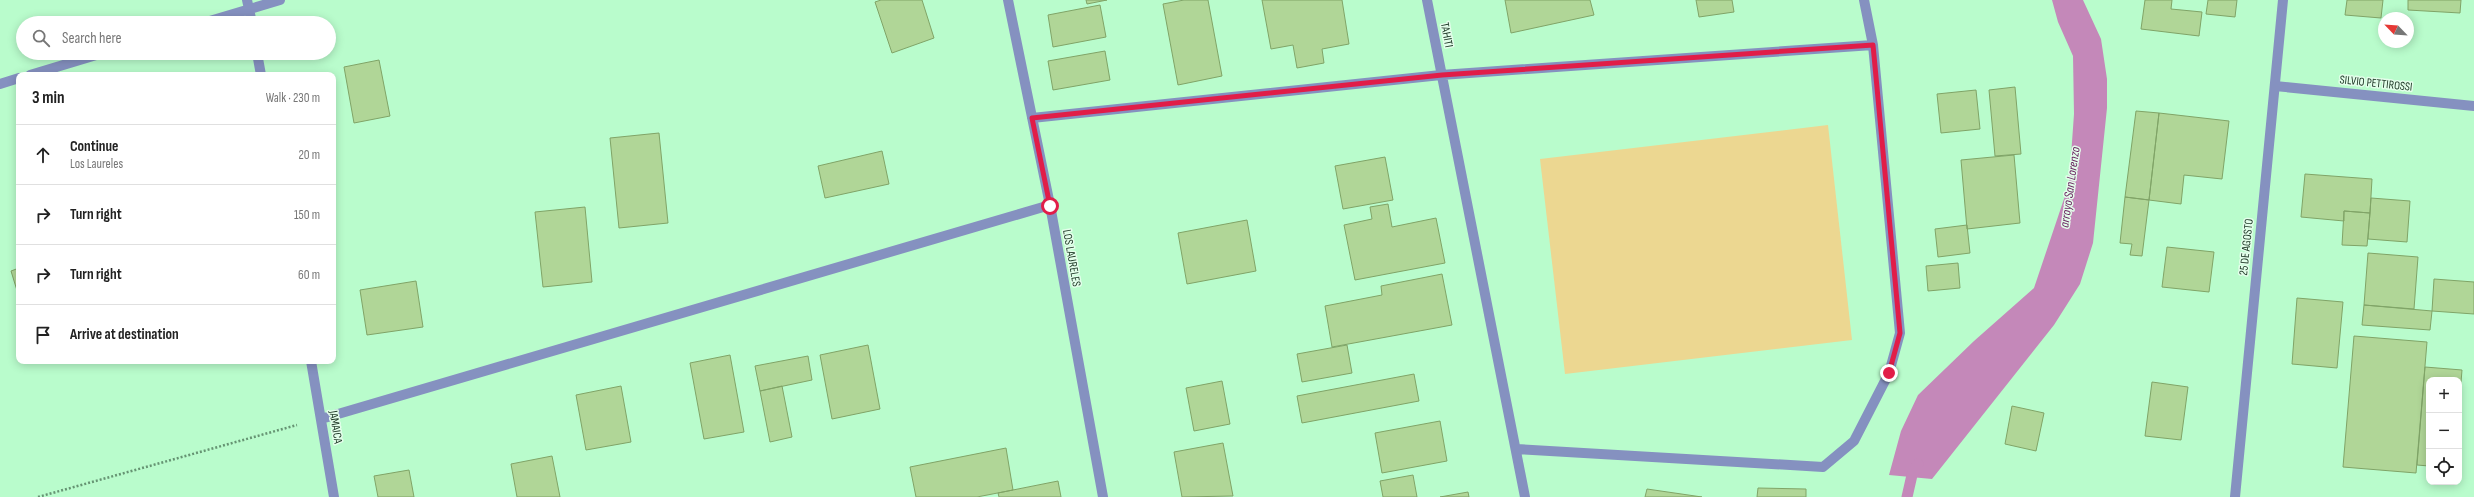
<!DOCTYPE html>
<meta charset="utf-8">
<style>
:root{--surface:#fff;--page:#f2f2f2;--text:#222;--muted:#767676;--line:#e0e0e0}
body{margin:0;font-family:"Sofia Sans Condensed",sans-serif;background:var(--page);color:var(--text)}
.controls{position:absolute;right:12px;bottom:12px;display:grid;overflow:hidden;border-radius:8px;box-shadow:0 2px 10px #0003}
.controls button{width:36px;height:36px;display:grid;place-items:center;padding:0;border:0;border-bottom:1px solid var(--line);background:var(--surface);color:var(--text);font:20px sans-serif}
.compass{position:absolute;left:2378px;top:12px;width:36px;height:36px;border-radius:50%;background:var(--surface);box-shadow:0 2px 10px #0003;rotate:295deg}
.stop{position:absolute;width:12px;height:12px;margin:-9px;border:3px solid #e11d48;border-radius:50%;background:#fff}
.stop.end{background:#e11d48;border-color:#fff;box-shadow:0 1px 4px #0008}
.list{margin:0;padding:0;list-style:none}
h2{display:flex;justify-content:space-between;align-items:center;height:52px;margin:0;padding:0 16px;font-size:17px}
h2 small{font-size:13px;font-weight:400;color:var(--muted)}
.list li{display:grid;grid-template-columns:26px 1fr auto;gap:12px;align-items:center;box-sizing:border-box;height:60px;padding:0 16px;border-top:1px solid var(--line)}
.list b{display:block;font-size:15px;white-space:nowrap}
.list p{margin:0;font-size:13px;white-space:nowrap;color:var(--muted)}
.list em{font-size:13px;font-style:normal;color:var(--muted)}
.icon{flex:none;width:22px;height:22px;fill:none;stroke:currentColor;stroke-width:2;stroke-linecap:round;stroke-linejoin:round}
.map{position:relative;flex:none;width:2474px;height:497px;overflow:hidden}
.search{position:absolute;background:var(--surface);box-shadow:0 2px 10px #0003;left:16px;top:16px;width:320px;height:44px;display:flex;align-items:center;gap:10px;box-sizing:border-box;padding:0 14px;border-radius:22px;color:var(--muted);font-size:15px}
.panel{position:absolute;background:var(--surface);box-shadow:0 2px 10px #0003;left:16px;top:72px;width:320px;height:292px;border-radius:8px}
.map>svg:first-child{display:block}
.green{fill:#ecd791}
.water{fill:#c488b9}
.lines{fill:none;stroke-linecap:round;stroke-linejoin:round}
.stream{stroke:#c488b9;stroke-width:11}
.building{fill:#b0d697;stroke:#80a467}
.path{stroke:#669473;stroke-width:2.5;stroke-dasharray:2 2;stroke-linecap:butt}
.minor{stroke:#8591c0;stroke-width:10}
.route{stroke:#e11d48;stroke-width:5}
.labels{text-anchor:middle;stroke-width:3;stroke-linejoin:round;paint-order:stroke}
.street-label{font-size:12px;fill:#193321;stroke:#e4feeb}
.water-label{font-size:13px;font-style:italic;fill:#661f5d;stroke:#e4feeb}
</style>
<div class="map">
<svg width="2474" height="497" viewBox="0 0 2474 497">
<rect width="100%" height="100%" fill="#b9fccc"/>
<!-- green -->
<path class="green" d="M 1828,125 L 1852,340 L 1565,374 L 1540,159 Z"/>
<!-- water -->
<path class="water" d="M 2052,0 L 2083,0 L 2101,39 L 2107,79 L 2107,108 L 2093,243 L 2080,284 L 2054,325 L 1932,479 L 1889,475 L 1901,431 L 1918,395 L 1974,341 L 2034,288 L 2069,184 L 2074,114 L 2073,56 L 2058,22 Z"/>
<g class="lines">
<!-- stream -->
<path class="stream" d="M 1907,497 L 1912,475 L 1918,464"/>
</g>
<!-- building -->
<path class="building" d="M 881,0 L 922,0 L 934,38 L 892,53 L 875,2 Z
M 1086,0 L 1107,0 L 1087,4 Z
M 1184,0 L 1208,0 L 1222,76 L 1178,85 L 1163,4 Z
M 1262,0 L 1342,0 L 1349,44 L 1322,49 L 1324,63 L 1297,68 L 1293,45 L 1271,49 Z
M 1505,0 L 1590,0 L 1594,15 L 1511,33 Z
M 1696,0 L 1732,0 L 1734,12 L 1699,17 Z
M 2145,0 L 2172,0 L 2171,9 L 2202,12 L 2199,36 L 2141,29 Z
M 2208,0 L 2237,0 L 2235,17 L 2206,14 Z
M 2347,0 L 2383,0 L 2381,18 L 2345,15 Z
M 2408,0 L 2461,0 L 2460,13 L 2408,10 Z
M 1100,5 L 1106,37 L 1053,47 L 1048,15 Z
M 1105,51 L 1110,80 L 1053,90 L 1048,61 Z
M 379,60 L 390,116 L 354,123 L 344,67 Z
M 2015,87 L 2021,154 L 1995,156 L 1989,90 Z
M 1976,90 L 1980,129 L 1941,133 L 1937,94 Z
M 2136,111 L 2159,113 L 2149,200 L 2125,197 Z
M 2159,113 L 2229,121 L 2222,179 L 2184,175 L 2181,204 L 2149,200 Z
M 659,133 L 668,223 L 619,228 L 610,138 Z
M 882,151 L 889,184 L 825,198 L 818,166 Z
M 2014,155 L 2020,223 L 1967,229 L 1961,160 Z
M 1385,157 L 1393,200 L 1343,209 L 1335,166 Z
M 2305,174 L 2372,179 L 2370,213 L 2344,211 L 2344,221 L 2301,217 Z
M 2125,197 L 2149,200 L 2142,256 L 2130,255 L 2132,244 L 2120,243 Z
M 2371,198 L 2410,201 L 2407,242 L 2368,239 Z
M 1388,204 L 1392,227 L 1436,218 L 1445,263 L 1355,280 L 1344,225 L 1372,219 L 1370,207 Z
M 585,207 L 592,282 L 543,287 L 535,212 Z
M 2344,211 L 2370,213 L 2367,246 L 2342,245 Z
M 1247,220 L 1256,271 L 1187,284 L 1178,233 Z
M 1967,225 L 1970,253 L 1938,257 L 1935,229 Z
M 2167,247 L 2214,252 L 2209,292 L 2162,287 Z
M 2368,253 L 2418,257 L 2414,309 L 2364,305 Z
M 1958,263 L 1960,288 L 1928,291 L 1926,266 Z
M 19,268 L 19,297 L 11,271 Z
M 1442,274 L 1452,325 L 1332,347 L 1325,306 L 1382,295 L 1381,286 Z
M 2434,279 L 2474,282 L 2474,314 L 2432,311 Z
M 416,281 L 423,327 L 367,335 L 360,290 Z
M 2297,298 L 2343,302 L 2337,368 L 2292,364 Z
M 2364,305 L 2432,311 L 2430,330 L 2362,325 Z
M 2354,336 L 2427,342 L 2416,473 L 2343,467 Z
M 868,345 L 880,409 L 832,419 L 820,355 Z
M 1347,345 L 1352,373 L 1302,382 L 1297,354 Z
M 730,355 L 744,432 L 704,439 L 690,363 Z
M 808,356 L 812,380 L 760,391 L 755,366 Z
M 2425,367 L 2462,370 L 2459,407 L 2459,380 L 2429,380 L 2429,466 L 2417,465 Z
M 1414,374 L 1419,401 L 1302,423 L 1297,396 Z
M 1222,381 L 1230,424 L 1194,431 L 1186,388 Z
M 2152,382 L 2188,387 L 2181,440 L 2145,436 Z
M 621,386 L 631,442 L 586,450 L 576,395 Z
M 782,386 L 792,437 L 770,442 L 760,391 Z
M 2012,406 L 2044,413 L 2036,451 L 2005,444 Z
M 1440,421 L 1447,461 L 1382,473 L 1375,433 Z
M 1223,443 L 1233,496 L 1182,497 L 1174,452 Z
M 1006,448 L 1013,490 L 977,497 L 916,497 L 910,467 Z
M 552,456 L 560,497 L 517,497 L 511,464 Z
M 409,470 L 414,497 L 378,497 L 374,476 Z
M 1413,475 L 1417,497 L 1383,497 L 1380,481 Z
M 1058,481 L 1061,497 L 999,497 L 998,493 Z
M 1758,488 L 1806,489 L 1806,497 L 1757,497 Z
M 1647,489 L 1702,497 L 1645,497 Z
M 1468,492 L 1469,497 L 1440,497 Z"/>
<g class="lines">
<!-- path -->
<path class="path" d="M 38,497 L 297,425"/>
<!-- minor -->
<path class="minor" d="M 247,0 L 252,23
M 1008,0 L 1050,205 L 1103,497
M 1427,0 L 1525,497
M 203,23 L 280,0
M 257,53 L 261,75
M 30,75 L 103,53
M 0,84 L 19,78
M 2275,86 L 2474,106
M 1032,118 L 1441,75 L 1873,45
M 311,361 L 334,497
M 321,419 L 1050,205
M 1516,449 L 1823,467 L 1854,441 L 1889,373 L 1900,333 L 1873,45 L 1864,0
M 2235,497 L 2283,0"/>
</g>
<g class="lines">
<!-- route -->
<path class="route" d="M 1050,206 L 1032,118 L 1442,75 L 1873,45 L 1900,333 L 1889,373"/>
</g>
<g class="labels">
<!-- street labels -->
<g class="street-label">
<text transform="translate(1447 35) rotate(79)" y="4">TAHITI</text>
<text transform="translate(2376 83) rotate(6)" y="4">SILVIO PETTIROSSI</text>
<text transform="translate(2246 247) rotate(-84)" y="4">25 DE AGOSTO</text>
<text transform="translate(1072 258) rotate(80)" y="4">LOS LAURELES</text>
<text transform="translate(336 427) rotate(81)" y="4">JAMAICA</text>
</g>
<!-- water labels -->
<g class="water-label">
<text transform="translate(2069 187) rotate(-82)" y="5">arroyo San Lorenzo</text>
</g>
</g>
</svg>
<div class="controls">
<button>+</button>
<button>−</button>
<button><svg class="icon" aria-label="locate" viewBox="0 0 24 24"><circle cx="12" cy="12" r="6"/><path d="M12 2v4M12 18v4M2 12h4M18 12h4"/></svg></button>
</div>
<svg class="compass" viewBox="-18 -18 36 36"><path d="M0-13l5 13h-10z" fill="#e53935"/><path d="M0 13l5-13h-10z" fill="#767676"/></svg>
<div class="stop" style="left:1050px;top:206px"></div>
<div class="stop end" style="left:1889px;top:373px"></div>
<div class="search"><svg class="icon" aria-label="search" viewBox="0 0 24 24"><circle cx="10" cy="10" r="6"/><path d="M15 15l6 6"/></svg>Search here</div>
<section class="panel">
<h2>3 min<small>Walk · 230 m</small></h2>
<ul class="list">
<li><svg class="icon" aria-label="ahead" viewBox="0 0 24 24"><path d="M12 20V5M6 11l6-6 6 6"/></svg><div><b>Continue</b><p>Los Laureles</p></div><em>20 m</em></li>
<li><svg class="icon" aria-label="right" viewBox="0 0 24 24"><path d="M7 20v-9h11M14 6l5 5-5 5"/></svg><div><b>Turn right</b></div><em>150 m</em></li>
<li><svg class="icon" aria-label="right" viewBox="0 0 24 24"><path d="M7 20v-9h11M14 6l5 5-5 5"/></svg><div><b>Turn right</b></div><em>60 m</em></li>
<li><svg class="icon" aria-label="arrive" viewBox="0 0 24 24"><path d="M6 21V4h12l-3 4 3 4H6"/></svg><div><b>Arrive at destination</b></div></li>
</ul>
</section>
</div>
